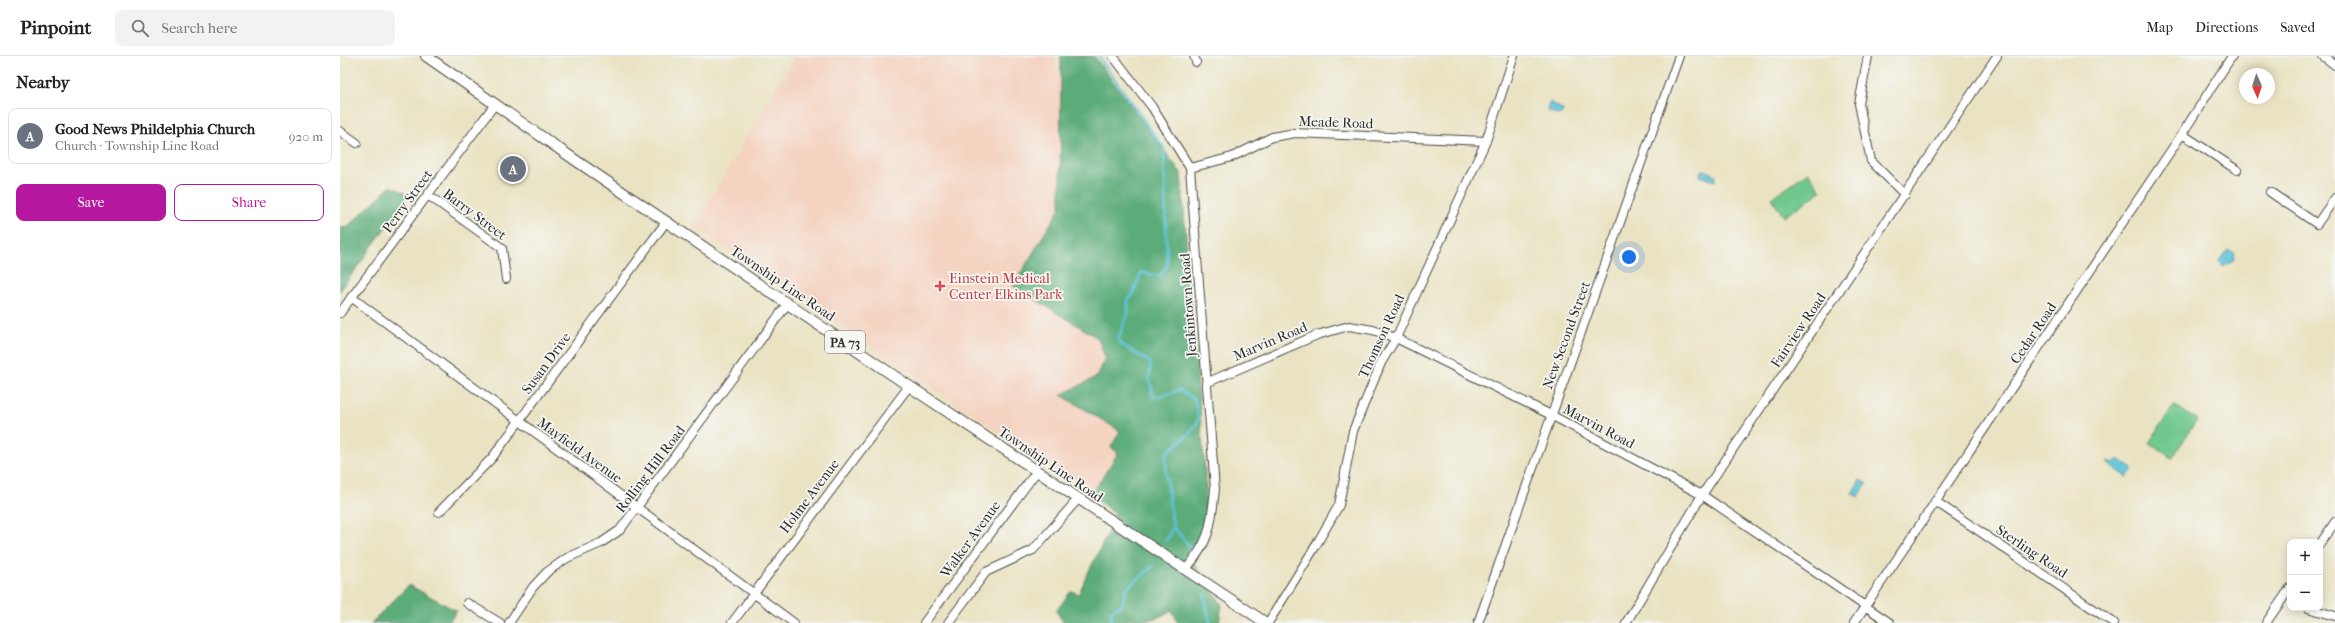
<!DOCTYPE html>
<meta charset="utf-8">
<style>
:root{--surface:#fff;--page:#f2f2f2;--text:#222;--muted:#767676;--line:#e0e0e0;--accent:#b5179e}
body{margin:0;font-family:"IM FELL French Canon",serif;background:var(--page);color:var(--text)}
.controls{position:absolute;right:12px;bottom:12px;display:grid;overflow:hidden;border-radius:8px;box-shadow:0 2px 10px #0003}
.controls button{width:36px;height:36px;display:grid;place-items:center;padding:0;border:0;border-bottom:1px solid var(--line);background:var(--surface);color:var(--text);font:20px sans-serif}
.compass{position:absolute;left:1899px;top:12px;width:36px;height:36px;border-radius:50%;background:var(--surface);box-shadow:0 2px 10px #0003;rotate:177deg}
.you{position:absolute;left:1289px;top:201px;width:14px;height:14px;margin:-10px;border:3px solid #fff;border-radius:50%;background:#1a73e8;box-shadow:0 0 0 6px #1a73e833}
.badge{display:grid;place-items:center;width:26px;height:26px;border-radius:50%;background:var(--accent);color:#fff;font-size:13px;font-weight:700}
.pin{position:absolute;translate:-50% -50%;border:2px solid #fff;box-shadow:0 1px 4px #0006}
.list{margin:0;padding:0;list-style:none}
h2{display:flex;justify-content:space-between;align-items:center;height:52px;margin:0;padding:0 16px;font-size:17px}
h2 small{font-size:13px;font-weight:400;color:var(--muted)}
.list li{display:grid;grid-template-columns:26px 1fr auto;gap:12px;align-items:center;box-sizing:border-box;height:56px;margin:0 8px 8px;padding:0 8px;border:1px solid var(--line);border-radius:8px}
.list b{display:block;font-size:15px;white-space:nowrap}
.list p{margin:0;font-size:13px;white-space:nowrap;color:var(--muted)}
.list em{font-size:13px;font-style:normal;color:var(--muted)}
.actions{display:flex;gap:8px;padding:12px 16px}
.actions a{flex:1;padding:9px 0;border:1px solid var(--accent);border-radius:8px;text-align:center;font-size:14px;color:var(--accent)}
.actions .main{background:var(--accent);color:#fff}
.icon{flex:none;width:22px;height:22px;fill:none;stroke:currentColor;stroke-width:2;stroke-linecap:round;stroke-linejoin:round}
.map{position:relative;flex:none;width:1995px;height:567px;overflow:hidden}
header{display:flex;align-items:center;gap:24px;box-sizing:border-box;height:56px;padding:0 20px;background:var(--surface);border-bottom:1px solid var(--line)}
header strong{font-size:19px}
nav{display:flex;gap:22px;margin-inline-start:auto;font-size:14px}
.search{width:280px;height:36px;background:var(--page);display:flex;align-items:center;gap:10px;box-sizing:border-box;padding:0 14px;border-radius:8px;color:var(--muted);font-size:15px}
main{display:flex}
aside{flex:1;background:var(--surface)}
.map>svg:first-child{display:block}
.built{fill:#f4d3c0}
.green{fill:#70c88e;stroke:#4e7a5c}
.forest{fill:#5cac79;stroke:#446c52}
.water{fill:#5fc5dc;stroke:#457884}
.lines{fill:none;stroke-linecap:round;stroke-linejoin:round}
.stream{stroke:#5fc5dc;stroke-width:2.5}
.minor-casing{stroke:#484742;stroke-width:10}
.major-casing{stroke:#484742;stroke-width:12}
.minor{stroke:#fff;stroke-width:8}
.major{stroke:#fff;stroke-width:10}
.health-dot{fill:#e0444e;stroke:#f6f6f2;stroke-width:1.5}
.labels{text-anchor:middle;stroke-width:3.5;stroke-linejoin:round;paint-order:stroke}
.shield{fill:#f6f6f2;stroke:#686867;stroke-width:1}
.shield-label{font-size:13px;font-weight:bold;fill:#2b2b2b}
.street-label{font-size:14px;fill:#2b2b2b;stroke:#f6f6f2}
.health-label{font-size:14px;fill:#be3a42;stroke:#f6f6f2;text-anchor:start}
</style>
<header>
<strong>Pinpoint</strong>
<div class="search"><svg class="icon" aria-label="search" viewBox="0 0 24 24"><circle cx="10" cy="10" r="6"/><path d="M15 15l6 6"/></svg>Search here</div>
<nav><a>Map</a><a>Directions</a><a>Saved</a></nav>
</header>
<main>
<aside>
<h2>Nearby<small></small></h2>
<ul class="list">
<li><span class="badge" style="background:#6b7280">A</span><div><b>Good News Phildelphia Church</b><p>Church · Township Line Road</p></div><em>920 m</em></li>
</ul>
<div class="actions"><a class="main">Save</a><a>Share</a></div>
</aside>
<div class="map">
<svg width="1995" height="567" viewBox="0 0 1995 567">
<rect width="100%" height="100%" fill="#f6f6f2"/>
<filter id="ink" filterUnits="userSpaceOnUse"><feTurbulence type="fractalNoise" baseFrequency=".025" numOctaves="2"/><feDisplacementMap in="SourceGraphic" scale="8" xChannelSelector="R" yChannelSelector="G"/><feConvolveMatrix kernelMatrix="1 2 1 2 8 2 1 2 1" color-interpolation-filters="sRGB"/></filter>
<filter id="wash" filterUnits="userSpaceOnUse"><feTurbulence type="fractalNoise" baseFrequency=".012" numOctaves="4" result="noise"/><feDisplacementMap in="SourceGraphic" scale="16" xChannelSelector="R" yChannelSelector="G"/><feGaussianBlur stdDeviation="0.9" result="paint"/><feColorMatrix in="noise" values="0 0 0 0 0 0 0 0 0 0 0 0 0 0 0 0 0 1.4 0 .05"/><feComposite in="paint" operator="in"/></filter>
<g filter="url(#wash)">
<rect width="100%" height="100%" fill="#eae3c3"/>
<!-- built -->
<path class="built" d="M 455,0 L 714,0 L 727,54 L 788,389 L 772,450 L 610,344 L 354,170 Z"/>
<!-- green -->
<path class="green" d="M 1468,116 L 1481,135 L 1444,161 L 1431,142 Z
M 1834,349 L 1857,364 L 1832,402 L 1809,387 Z"/>
<!-- forest -->
<path class="forest" d="M 721,0 L 754,0 L 841,117 L 866,430 L 866,471 L 850,501 L 882,549 L 879,567 L 838,567 L 832,554 C 817,563 806,567 790,562 L 784,567 L 724,567 L 716,555 L 731,535 L 739,538 C 749,510 766,487 775,458 L 751,439 L 778,397 L 771,391 L 780,375 L 721,339 L 758,320 L 765,301 L 758,282 L 673,230 L 720,152 Z
M 51,130 L 69,139 L 0,235 L 0,171 L 6,172 Z
M 69,529 L 117,555 L 108,567 L 31,567 Z"/>
<!-- water -->
<path class="water" d="M 1210,46 L 1223,54 L 1222,57 L 1219,59 L 1208,55 L 1207,52 Z
M 1364,114 L 1376,119 L 1375,125 L 1360,120 L 1361,115 Z
M 1888,194 L 1895,197 L 1893,205 L 1883,211 L 1880,205 Z
M 1779,403 L 1793,413 L 1787,421 L 1767,407 L 1768,405 L 1773,407 Z
M 1520,424 L 1527,428 L 1518,441 L 1512,437 Z"/>
<g class="lines">
<!-- stream -->
<path class="stream" d="M 758,0 L 824,92 L 827,209 L 820,220 L 801,216 L 793,239 L 788,243 L 788,258 L 778,283 L 781,288 L 811,307 L 809,322 L 814,342 L 840,334 L 855,344 L 859,364 L 850,377 L 826,397 L 826,419 L 833,471 L 852,493
M 826,485 L 833,471
M 864,538 L 870,567
M 769,567 L 772,564 L 770,556 L 782,548 L 786,533 L 813,510"/>
</g>
</g>
<g filter="url(#ink)">
<g class="lines">
<!-- minor casing -->
<g class="minor-casing">
<path id="minor" d="M 773,0 L 812,51 L 850,112 L 875,433 C 871,469 871,484 846,513
M 854,0 L 856,6
M 1528,0 L 1519,48 L 1531,105 L 1565,139
M 1983,0 L 1995,9
M 0,75 L 17,87
M 1842,78 L 1897,114
M 850,112 L 892,101 L 932,81 L 955,77 L 1146,85
M 1930,136 L 1977,168 L 1995,142
M 88,139 L 162,192 L 166,223
M 11,241 L 454,567
M 0,257 L 155,48
M 866,327 L 977,279 L 1009,270 L 1033,274 L 1056,282 L 1211,359 L 1362,439 L 1550,567
M 1595,445 L 1774,567
M 99,456 L 152,402 L 326,166
M 1980,488 L 1995,466
M 127,547 L 160,567
M 1968,552 L 1995,560
M 169,567 L 193,531 L 207,516 L 227,502 L 261,487 L 280,474 L 448,247
M 392,567 L 569,330
M 584,567 L 697,415
M 608,567 L 646,516 L 693,494 L 738,443
M 928,567 L 975,491 L 999,449 L 1013,375 L 1041,307 L 1056,282 L 1146,85 L 1174,0
M 1138,567 L 1339,0
M 1286,567 L 1362,439 L 1657,0
M 1514,567 L 1842,78 L 1892,0
M 1926,567 L 1950,532"/>
</g>
<!-- major casing -->
<g class="major-casing">
<path id="major" d="M 86,0 L 238,106 L 569,330 L 926,567"/>
</g>
<!-- minor -->
<use href="#minor" class="minor"/>
<!-- major -->
<use href="#major" class="major"/>
</g>
</g>
<!-- markers -->
<path class="health-dot" d="M598 224h4v4h4v4h-4v4h-4v-4h-4v-4h4z"/>
<g class="labels">
<!-- shield labels -->
<rect class="shield" x="485" y="275" width="40" height="22" rx="3"/>
<g class="shield-label">
<text x="505" y="291">PA 73</text>
</g>
<!-- street labels -->
<g class="street-label">
<text transform="translate(996 66) rotate(2)" y="5">Meade Road</text>
<text transform="translate(67 145) rotate(-54)" y="5">Perry Street</text>
<text transform="translate(135 158) rotate(37)" y="5">Barry Street</text>
<text transform="translate(443 227) rotate(34)" y="5">Township Line Road</text>
<text transform="translate(848 249) rotate(-94)" y="5">Jenkintown Road</text>
<text transform="translate(1458 274) rotate(-56)" y="5">Fairview Road</text>
<text transform="translate(1693 277) rotate(-56)" y="5">Cedar Road</text>
<text transform="translate(1226 279) rotate(-70)" y="5">New Second Street</text>
<text transform="translate(1041 280) rotate(-65)" y="5">Thomson Road</text>
<text transform="translate(930 285) rotate(-23)" y="5">Marvin Road</text>
<text transform="translate(206 307) rotate(-54)" y="5">Susan Drive</text>
<text transform="translate(1259 370) rotate(28)" y="5">Marvin Road</text>
<text transform="translate(240 394) rotate(36)" y="5">Mayfield Avenue</text>
<text transform="translate(711 408) rotate(34)" y="5">Township Line Road</text>
<text transform="translate(310 413) rotate(-53)" y="5">Rolling Hill Road</text>
<text transform="translate(469 440) rotate(-53)" y="5">Holme Avenue</text>
<text transform="translate(630 483) rotate(-54)" y="5">Walker Avenue</text>
<text transform="translate(1692 495) rotate(34)" y="5">Sterling Road</text>
</g>
<!-- health labels -->
<g class="health-label">
<text x="609" y="227">Einstein Medical<tspan x="609" dy="16">Center Elkins Park</tspan></text>
</g>
</g>
</svg>
<div class="controls">
<button>+</button>
<button>−</button>
</div>
<svg class="compass" viewBox="-18 -18 36 36"><path d="M0-13l5 13h-10z" fill="#e53935"/><path d="M0 13l5-13h-10z" fill="#767676"/></svg>
<div class="you"></div>
<div class="pin badge" style="left:173px;top:113px;background:#6b7280">A</div>
</div>
</main>
